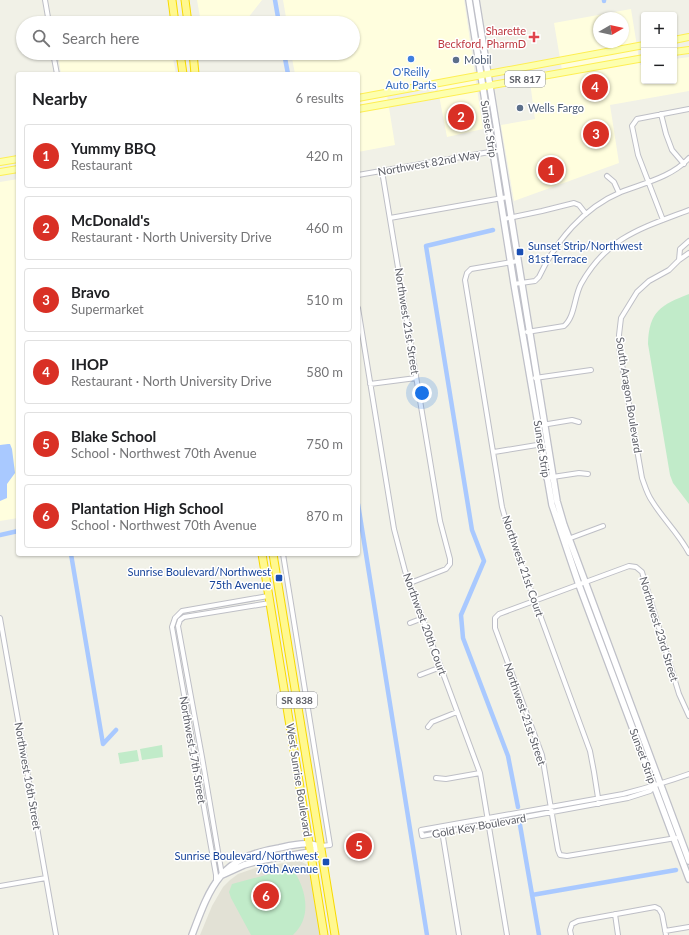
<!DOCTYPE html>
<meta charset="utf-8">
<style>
:root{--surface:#fff;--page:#f6f6f6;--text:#202124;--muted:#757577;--line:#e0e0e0;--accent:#d93025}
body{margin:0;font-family:Lato,sans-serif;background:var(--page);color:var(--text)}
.controls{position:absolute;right:12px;top:12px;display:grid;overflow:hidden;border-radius:4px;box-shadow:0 1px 3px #0004}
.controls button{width:36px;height:36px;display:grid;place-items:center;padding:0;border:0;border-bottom:1px solid var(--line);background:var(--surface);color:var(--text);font:20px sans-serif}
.compass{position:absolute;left:593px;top:12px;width:36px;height:36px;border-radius:50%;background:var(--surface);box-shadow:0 1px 3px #0004;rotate:81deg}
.you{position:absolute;left:422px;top:393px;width:14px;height:14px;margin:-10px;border:3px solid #fff;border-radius:50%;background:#1a73e8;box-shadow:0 0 0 6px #1a73e833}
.badge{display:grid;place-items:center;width:26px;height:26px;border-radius:50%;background:var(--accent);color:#fff;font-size:13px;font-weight:700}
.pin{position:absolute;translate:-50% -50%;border:2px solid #fff;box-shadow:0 1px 4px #0006}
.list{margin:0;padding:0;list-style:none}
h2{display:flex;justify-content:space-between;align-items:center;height:52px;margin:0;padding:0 16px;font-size:17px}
h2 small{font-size:13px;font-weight:400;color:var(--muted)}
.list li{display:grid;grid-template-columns:26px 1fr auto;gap:12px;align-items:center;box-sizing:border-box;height:64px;margin:0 8px 8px;padding:0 8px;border:1px solid var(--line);border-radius:4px}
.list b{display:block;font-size:15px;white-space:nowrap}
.list p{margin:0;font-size:13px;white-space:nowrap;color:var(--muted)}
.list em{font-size:13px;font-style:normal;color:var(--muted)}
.icon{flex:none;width:22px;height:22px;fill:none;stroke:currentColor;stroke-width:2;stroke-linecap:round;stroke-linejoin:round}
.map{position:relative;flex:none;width:689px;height:935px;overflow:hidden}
.search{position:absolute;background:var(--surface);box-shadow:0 1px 3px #0004;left:16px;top:16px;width:344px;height:44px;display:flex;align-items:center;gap:10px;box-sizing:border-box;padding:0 14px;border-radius:22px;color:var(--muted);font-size:15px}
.panel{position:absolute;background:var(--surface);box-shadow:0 1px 3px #0004;left:16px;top:72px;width:344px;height:484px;border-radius:4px}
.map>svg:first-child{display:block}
.commercial{fill:#fffede;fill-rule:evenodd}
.education{fill:#e2e1d5}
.green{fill:#c1ebc9}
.water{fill:#a9c9ff}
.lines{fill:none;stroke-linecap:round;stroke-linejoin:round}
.canal{stroke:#a9c9ff;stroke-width:4.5}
.street-casing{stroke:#bebfc6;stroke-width:6}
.secondary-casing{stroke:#bfc0c8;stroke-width:8}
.primary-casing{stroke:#feef53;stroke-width:8}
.highway-casing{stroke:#f8da00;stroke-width:9}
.street{stroke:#fff;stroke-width:4}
.secondary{stroke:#fff;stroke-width:5.5}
.primary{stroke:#fdffae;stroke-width:6}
.highway{stroke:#fff890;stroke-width:7}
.health-dot{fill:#e0444e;stroke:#fff;stroke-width:1.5}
.shop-dot{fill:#3f7fe0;stroke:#fff;stroke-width:1.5}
.service-dot{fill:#5c6f8a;stroke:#fff;stroke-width:1.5}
.transit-dot{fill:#1a4fb4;stroke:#fff;stroke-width:1.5}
.labels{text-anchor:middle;stroke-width:3;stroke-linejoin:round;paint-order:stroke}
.shield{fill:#fff;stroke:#8e9095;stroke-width:1}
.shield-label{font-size:10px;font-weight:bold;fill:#5e6068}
.health-label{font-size:11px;fill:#be3a42;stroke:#fff;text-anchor:end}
.service-label{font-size:11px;fill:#4e5e75;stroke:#fff;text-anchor:start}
.shop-label{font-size:11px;fill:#366cbe;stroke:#fff}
.street-label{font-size:11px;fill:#5e6068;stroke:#fff}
.transit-label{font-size:11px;fill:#164399;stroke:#fff;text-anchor:end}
</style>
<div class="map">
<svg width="689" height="935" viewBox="0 0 689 935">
<rect width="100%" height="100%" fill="#f1f1e7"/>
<!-- commercial -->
<path class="commercial" d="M 197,0 L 262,0 L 244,23 L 201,23 Z
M 283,0 L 464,0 L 483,129 L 447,137 L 436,80 L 386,89 L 395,145 L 358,152 L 358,74 L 295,74 L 291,53 L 353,53 L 353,23 L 287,23 Z
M 631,9 L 640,65 L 644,65 L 644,81 L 674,81 L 674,59 L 689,57 L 689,91 L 610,105 L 619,163 L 514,201 L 501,125 L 535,119 L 530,82 L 563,76 L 554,23 ZM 599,18 L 623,18 L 623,42 L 599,42 Z
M 64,53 L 172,53 L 176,74 L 61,74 L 58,54 Z
M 18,179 L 18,518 L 0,521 L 0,182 Z"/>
<!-- education -->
<path class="education" d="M 297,861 L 302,862 L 309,866 L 320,935 L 200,935 L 212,906 L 223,887 L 230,880 L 238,874 L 258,867 Z"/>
<!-- green -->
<path class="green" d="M 689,294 L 689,504 L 673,483 L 670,475 L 648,344 C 649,311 661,305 689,294 Z
M 162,745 L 163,757 L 142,760 L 140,749 Z
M 137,750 L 139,761 L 120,764 L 118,753 Z
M 292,868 C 306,888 313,917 293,935 L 251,935 L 231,898 L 229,892 L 232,884 Z"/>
<!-- water -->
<path class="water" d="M 8,444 L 10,444 L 12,449 L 15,473 L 7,484 L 7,498 L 0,501 L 0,445 Z"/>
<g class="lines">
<!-- canal -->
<path class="canal" d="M 275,0 L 279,23
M 604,0 L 604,1
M 284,53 L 288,74
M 493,230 L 426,246 L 472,530 L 484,561 L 461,615 L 463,638 L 508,756 L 518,807
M 358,504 L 427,935
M 0,535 L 18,531
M 71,554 L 103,744 L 116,730
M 520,825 L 539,935
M 532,895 L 676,870"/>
<!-- street casing -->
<g class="street-casing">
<path id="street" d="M 45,0 L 49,23
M 53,53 L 57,74
M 661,114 L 666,134 L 672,150 L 684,164
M 382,171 L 440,521 L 450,559 L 450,564 L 446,569 L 410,583
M 358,175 L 501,150
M 607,176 L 614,182 L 619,193
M 390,218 L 508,197
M 504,219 L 542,211 L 574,203 L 579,205 L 586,214
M 663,220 L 638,155 L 632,126 L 637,119 L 689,109
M 689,253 L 679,260 L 669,270 L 649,281 L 637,292 L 621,318 L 619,335 L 619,347 L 642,478 C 645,486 647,494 652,501 C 663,519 679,534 689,553
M 679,260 L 680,249 L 689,241
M 518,261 L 471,269 L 467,273 L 465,280 L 502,507 L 508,528 L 590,751 L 594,772 L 599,804
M 514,284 L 535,281 L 539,277 C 556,241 583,208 621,192 C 644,183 672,177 689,158
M 358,308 L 394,529 L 405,571 L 480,773 L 507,935
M 527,332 L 564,326 C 575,317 574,297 581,284 C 607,237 642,228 689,210
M 535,378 L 591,370
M 370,384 L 416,378
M 542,425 L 572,420 L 579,422
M 494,452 L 543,444
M 546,478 L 579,473 L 588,474
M 568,539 L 603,526
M 283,554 L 330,845 L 321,846
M 0,618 L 56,935
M 410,623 L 423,618
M 420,675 L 441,667
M 428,727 L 432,722 L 457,712
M 436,778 L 446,779 L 480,773
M 655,786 L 650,791 L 628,798 L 422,836 L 421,830 L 623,794 C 646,788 667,782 689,774
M 442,831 L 459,935
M 676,838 L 567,856 L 560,855 L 558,850 L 542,755 L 495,628 L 495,618 L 499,614 L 629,566 L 636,567 L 642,572 L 679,694 L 689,716
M 222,875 L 202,757 L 178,626 L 180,620 L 184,617 L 270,603
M 216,882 L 216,875 L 172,627 L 175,618 L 182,611 L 268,596
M 0,886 L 46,878
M 615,914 L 618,935
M 665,931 L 689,927
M 571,935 L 570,930 L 572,924 L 578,921 L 655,907 L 659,909 L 662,914 L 666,935"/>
</g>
<!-- secondary casing -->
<g class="secondary-casing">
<path id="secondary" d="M 469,0 L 514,284 L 552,505 L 579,585 L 689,879
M 476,0 L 557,501 L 564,525 L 689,861
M 222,875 L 244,865 L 258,861 L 310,852 L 321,846
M 192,935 C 211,884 221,857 279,848 C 288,846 300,843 309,844 C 313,844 318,846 321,846"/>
</g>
<!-- primary casing -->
<g class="primary-casing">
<path id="primary" d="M 674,40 L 689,37
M 674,52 L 689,50
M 358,98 L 644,45
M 358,109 L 644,58
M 0,162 L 18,159
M 0,172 L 18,169"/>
</g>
<!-- highway casing -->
<g class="highway-casing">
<path id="highway" d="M 172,0 L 175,23
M 185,0 L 188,23
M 180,53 L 183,74
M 193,53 L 195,74
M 262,554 L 324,935
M 273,554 L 335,935"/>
</g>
<!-- street -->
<use href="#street" class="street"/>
<!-- secondary -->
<use href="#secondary" class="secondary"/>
<!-- primary -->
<use href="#primary" class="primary"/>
<!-- highway -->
<use href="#highway" class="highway"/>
</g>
<!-- markers -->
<path class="health-dot" d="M532 31h4v4h4v4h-4v4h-4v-4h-4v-4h4z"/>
<circle class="shop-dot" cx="411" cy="59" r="4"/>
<g class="service-dot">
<circle cx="456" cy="60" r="4"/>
<circle cx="520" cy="108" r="4"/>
</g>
<g class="transit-dot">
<rect x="516" y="248" width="8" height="8" rx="2"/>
<rect x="275" y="574" width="8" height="8" rx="2"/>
<rect x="322" y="858" width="8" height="8" rx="2"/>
</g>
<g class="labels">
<!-- shield labels -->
<g class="shield">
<rect x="505" y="71" width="40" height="16" rx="3"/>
<rect x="277" y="692" width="40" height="16" rx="3"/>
</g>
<g class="shield-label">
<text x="525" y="83">SR 817</text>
<text x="297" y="704">SR 838</text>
</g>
<!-- health labels -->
<g class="health-label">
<text x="526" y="35">Sharette<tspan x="526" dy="13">Beckford, PharmD</tspan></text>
</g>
<!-- service labels -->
<g class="service-label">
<text x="464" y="64">Mobil</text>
<text x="528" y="112">Wells Fargo</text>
</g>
<!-- shop labels -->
<g class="shop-label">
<text x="411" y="76">O'Reilly<tspan x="411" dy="13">Auto Parts</tspan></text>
</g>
<!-- street labels -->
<g class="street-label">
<text transform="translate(489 129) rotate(81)" y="4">Sunset Strip</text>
<text transform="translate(429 163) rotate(-10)" y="4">Northwest 82nd Way</text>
<text transform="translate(407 321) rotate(81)" y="4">Northwest 21st Street</text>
<text transform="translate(629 395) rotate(81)" y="4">South Aragon Boulevard</text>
<text transform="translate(542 449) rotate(81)" y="4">Sunset Strip</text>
<text transform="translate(523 566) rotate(71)" y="4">Northwest 21st Court</text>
<text transform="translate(425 624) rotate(70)" y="4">Northwest 20th Court</text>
<text transform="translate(659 629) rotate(73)" y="4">Northwest 23rd Street</text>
<text transform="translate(525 714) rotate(71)" y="4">Northwest 21st Street</text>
<text transform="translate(193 750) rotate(80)" y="4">Northwest 17th Street</text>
<text transform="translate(643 756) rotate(70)" y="4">Sunset Strip</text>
<text transform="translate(28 776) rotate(80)" y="4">Northwest 16th Street</text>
<text transform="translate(299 780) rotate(81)" y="4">West Sunrise Boulevard</text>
<text transform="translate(479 826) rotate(-10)" y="4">Gold Key Boulevard</text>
</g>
<!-- transit labels -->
<g class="transit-label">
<text x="528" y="250" text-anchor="start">Sunset Strip/Northwest<tspan x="528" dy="13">81st Terrace</tspan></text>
<text x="271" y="576">Sunrise Boulevard/Northwest<tspan x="271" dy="13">75th Avenue</tspan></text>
<text x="318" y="860">Sunrise Boulevard/Northwest<tspan x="318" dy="13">70th Avenue</tspan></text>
</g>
</g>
</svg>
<div class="controls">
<button>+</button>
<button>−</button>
</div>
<svg class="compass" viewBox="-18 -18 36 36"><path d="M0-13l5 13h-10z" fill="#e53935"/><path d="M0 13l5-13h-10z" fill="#757577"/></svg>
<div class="you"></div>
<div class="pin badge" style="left:551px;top:170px">1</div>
<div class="pin badge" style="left:461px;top:117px">2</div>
<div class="pin badge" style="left:596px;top:134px">3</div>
<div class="pin badge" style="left:595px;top:87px">4</div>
<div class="pin badge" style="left:359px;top:846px">5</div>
<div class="pin badge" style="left:266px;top:896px">6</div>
<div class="search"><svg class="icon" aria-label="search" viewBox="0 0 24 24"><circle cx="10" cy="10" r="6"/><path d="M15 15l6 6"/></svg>Search here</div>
<section class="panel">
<h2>Nearby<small>6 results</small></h2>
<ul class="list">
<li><span class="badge">1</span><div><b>Yummy BBQ</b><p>Restaurant</p></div><em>420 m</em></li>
<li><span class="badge">2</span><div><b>McDonald's</b><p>Restaurant · North University Drive</p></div><em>460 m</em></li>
<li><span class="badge">3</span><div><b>Bravo</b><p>Supermarket</p></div><em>510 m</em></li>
<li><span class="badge">4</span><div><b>IHOP</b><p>Restaurant · North University Drive</p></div><em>580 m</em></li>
<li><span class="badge">5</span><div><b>Blake School</b><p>School · Northwest 70th Avenue</p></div><em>750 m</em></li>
<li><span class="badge">6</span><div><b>Plantation High School</b><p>School · Northwest 70th Avenue</p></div><em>870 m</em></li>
</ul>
</section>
</div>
